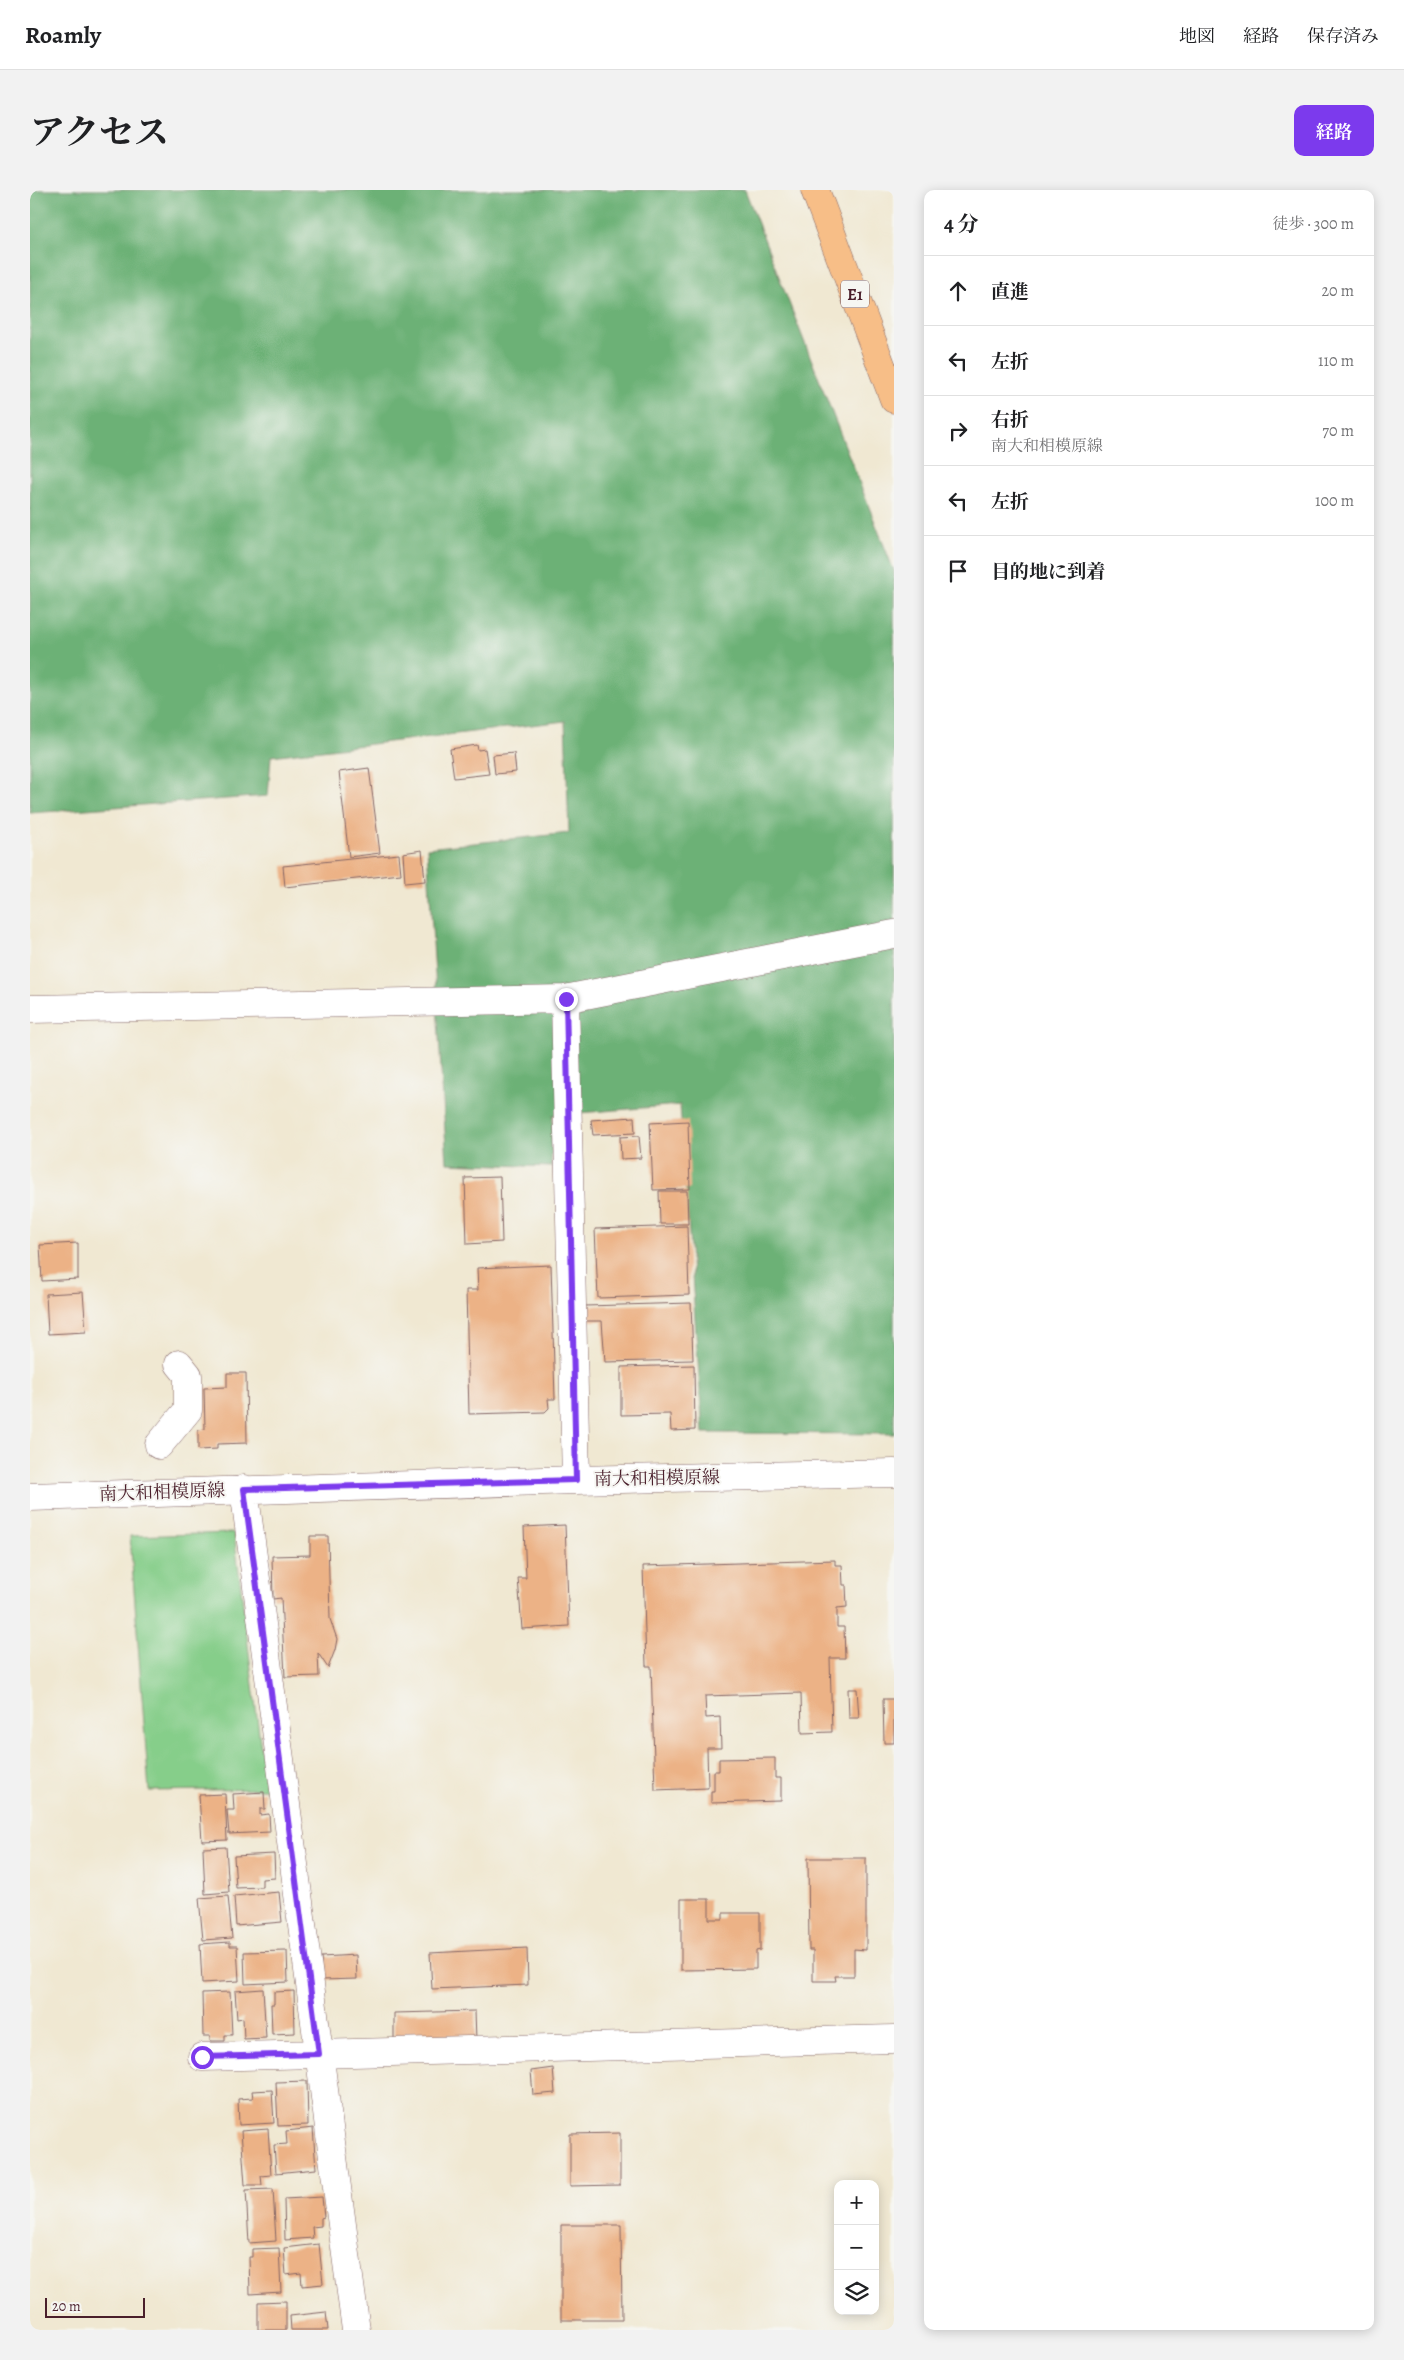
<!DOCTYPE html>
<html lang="ja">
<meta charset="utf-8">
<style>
:root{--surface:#fff;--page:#f2f2f2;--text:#202124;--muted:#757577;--line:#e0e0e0;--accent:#7c3aed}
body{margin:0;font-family:Alegreya,"Noto Serif JP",serif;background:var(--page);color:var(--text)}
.controls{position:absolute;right:15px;bottom:15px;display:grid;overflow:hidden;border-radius:10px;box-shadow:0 2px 12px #0003}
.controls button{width:45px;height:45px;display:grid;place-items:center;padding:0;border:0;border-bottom:1px solid var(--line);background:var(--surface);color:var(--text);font:25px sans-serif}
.scale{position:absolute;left:15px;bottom:12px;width:100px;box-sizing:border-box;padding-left:5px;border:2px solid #4a1f2b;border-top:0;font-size:14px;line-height:18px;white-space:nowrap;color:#4a1f2b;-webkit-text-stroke:4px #f6f6f2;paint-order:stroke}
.stop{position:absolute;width:15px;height:15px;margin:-11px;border:4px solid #7c3aed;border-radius:50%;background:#fff}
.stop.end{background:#7c3aed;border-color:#fff;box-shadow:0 1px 5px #0008}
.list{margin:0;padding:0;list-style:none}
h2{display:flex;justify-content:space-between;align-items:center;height:65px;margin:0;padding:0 20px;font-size:21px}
h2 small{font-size:16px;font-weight:400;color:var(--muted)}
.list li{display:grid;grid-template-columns:32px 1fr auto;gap:15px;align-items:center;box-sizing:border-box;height:70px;padding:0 20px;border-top:1px solid var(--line)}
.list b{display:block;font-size:19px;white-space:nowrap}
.list p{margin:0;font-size:16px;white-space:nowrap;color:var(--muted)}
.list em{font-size:16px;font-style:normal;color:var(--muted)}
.icon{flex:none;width:28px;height:28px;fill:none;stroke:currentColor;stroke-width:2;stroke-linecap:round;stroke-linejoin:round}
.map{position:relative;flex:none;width:864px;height:2140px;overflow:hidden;border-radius:10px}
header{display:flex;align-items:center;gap:30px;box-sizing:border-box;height:70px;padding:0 25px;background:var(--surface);border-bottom:1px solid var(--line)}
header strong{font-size:24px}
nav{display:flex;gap:28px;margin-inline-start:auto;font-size:18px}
.intro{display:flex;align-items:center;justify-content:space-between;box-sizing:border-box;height:120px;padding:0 30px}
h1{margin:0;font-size:35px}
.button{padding:12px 22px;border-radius:10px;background:var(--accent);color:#fff;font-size:18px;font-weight:700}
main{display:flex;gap:30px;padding:0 30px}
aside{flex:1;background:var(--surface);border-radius:10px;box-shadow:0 2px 12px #0003}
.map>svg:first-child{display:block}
.green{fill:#86ce8a;stroke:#68765a}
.forest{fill:#6cb176;stroke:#5b6850}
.building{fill:#ecb286}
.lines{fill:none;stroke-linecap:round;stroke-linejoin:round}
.minor-casing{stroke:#846565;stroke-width:29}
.highway-casing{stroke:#846565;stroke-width:29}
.minor{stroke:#fff;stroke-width:28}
.highway{stroke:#f7be87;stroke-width:28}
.route{stroke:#7c3aed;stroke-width:6}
.labels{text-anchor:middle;stroke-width:4;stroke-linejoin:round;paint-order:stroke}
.shield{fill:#f6f6f2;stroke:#7e6067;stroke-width:1}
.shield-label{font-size:16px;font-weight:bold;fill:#4a1f2b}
.street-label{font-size:18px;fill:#4a1f2b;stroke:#f6f6f2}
</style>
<header>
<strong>Roamly</strong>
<nav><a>地図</a><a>経路</a><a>保存済み</a></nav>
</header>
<div class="intro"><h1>アクセス</h1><a class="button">経路</a></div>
<main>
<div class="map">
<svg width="864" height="2140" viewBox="0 0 864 2140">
<rect width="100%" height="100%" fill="#f6f6f2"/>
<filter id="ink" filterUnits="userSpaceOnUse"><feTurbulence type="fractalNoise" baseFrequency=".02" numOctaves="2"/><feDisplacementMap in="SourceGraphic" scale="10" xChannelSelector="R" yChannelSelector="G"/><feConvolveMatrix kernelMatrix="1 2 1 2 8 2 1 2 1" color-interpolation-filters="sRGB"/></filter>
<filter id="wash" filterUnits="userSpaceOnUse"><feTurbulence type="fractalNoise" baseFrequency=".0096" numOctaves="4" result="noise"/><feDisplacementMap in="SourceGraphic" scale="20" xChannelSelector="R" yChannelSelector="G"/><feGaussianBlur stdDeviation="1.12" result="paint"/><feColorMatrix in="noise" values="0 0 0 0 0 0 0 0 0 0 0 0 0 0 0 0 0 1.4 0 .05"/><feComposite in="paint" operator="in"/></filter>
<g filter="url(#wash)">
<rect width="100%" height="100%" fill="#f0e8d2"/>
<!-- green -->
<path class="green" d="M 204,1343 L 236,1599 L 119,1601 L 100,1346 Z"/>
<!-- forest -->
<path class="forest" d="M 0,0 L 715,0 L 864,381 L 864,1244 L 673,1243 L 650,915 L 523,925 L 521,977 L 417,973 L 397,658 L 539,643 L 535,531 L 241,566 L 238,606 L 0,623 Z"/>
<g id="blocks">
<!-- building -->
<path class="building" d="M 447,555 L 448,560 L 455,559 L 459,584 L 424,588 L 420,559 Z
M 484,563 L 486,582 L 465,584 L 463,565 Z
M 339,578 L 350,663 L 319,667 L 309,582 Z
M 392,660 L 395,691 L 375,693 L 373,663 Z
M 369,664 L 371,684 L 255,697 L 253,676 Z
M 604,927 L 605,943 L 563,945 L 561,930 Z
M 658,931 L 660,999 L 623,1000 L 620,933 Z
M 609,946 L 611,968 L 591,969 L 590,947 Z
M 470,987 L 472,1052 L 437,1054 L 435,988 Z
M 629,1001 L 657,1001 L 658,1034 L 630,1034 Z
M 657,1036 L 659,1105 L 568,1108 L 565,1039 Z
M 48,1053 L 48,1089 L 12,1091 L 10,1055 Z
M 521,1075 L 525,1209 L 518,1209 L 519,1218 L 515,1222 L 439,1224 L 436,1100 L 448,1100 L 447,1078 Z
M 53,1102 L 56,1142 L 18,1144 L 16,1104 Z
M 661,1113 L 663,1170 L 575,1172 L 572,1131 L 555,1131 L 555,1116 Z
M 664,1175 L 665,1240 L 641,1241 L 640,1224 L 591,1225 L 591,1177 Z
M 197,1183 L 216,1183 L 217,1253 L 187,1254 L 187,1259 L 168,1260 L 168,1240 L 175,1239 L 174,1198 L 197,1197 Z
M 535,1335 L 539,1436 L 492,1439 L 488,1388 L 496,1388 L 494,1337 Z
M 280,1346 L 298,1346 L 300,1429 L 307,1449 L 305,1460 L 298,1478 L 288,1463 L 289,1486 L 255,1487 L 251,1408 L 243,1409 L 242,1366 L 280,1365 Z
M 805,1370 L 805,1375 L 812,1375 L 813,1395 L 816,1395 L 817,1417 L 807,1418 L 807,1437 L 814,1437 L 815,1468 L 800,1468 L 802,1542 L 772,1543 L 771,1503 L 675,1506 L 676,1528 L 690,1527 L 691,1558 L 677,1558 L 678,1598 L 625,1600 L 621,1476 L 616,1476 L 613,1376 Z
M 818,1499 L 827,1499 L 829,1528 L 819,1528 Z
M 853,1509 L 864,1509 L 864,1553 L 854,1553 Z
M 745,1568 L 745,1588 L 751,1588 L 751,1611 L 681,1613 L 681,1601 L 684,1601 L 684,1581 L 689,1581 L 689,1569 Z
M 234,1602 L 235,1619 L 230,1619 L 230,1625 L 239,1624 L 240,1642 L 199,1644 L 197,1620 L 204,1620 L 203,1604 Z
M 195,1604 L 197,1650 L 172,1651 L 169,1605 Z
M 196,1657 L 199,1702 L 175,1704 L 173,1658 Z
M 244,1664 L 245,1688 L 232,1689 L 232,1697 L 206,1698 L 204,1666 Z
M 778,1668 L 836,1668 L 836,1760 L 824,1759 L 824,1786 L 805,1786 L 806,1791 L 783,1791 L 783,1760 L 779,1760 Z
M 249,1702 L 252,1732 L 206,1736 L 204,1706 Z
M 198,1706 L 202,1748 L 173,1750 L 169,1708 Z
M 651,1709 L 679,1709 L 679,1729 L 693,1729 L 693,1723 L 730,1723 L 730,1760 L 726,1761 L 726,1779 L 651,1780 Z
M 200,1752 L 200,1756 L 207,1756 L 209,1791 L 172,1793 L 170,1754 Z
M 497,1758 L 498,1795 L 402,1799 L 400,1763 Z
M 257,1761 L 258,1792 L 215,1794 L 214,1762 Z
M 326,1765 L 327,1789 L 292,1790 L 291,1767 Z
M 233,1799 L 236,1848 L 214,1849 L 213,1828 L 207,1829 L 205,1801 Z
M 264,1801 L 265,1843 L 242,1844 L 241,1814 L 244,1814 L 244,1802 Z
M 200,1802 L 202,1845 L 195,1845 L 195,1851 L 180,1851 L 180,1846 L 173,1846 L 172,1803 Z
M 445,1821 L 446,1850 L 364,1852 L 364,1823 Z
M 523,1878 L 525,1903 L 503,1905 L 501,1881 Z
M 277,1891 L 278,1935 L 248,1936 L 246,1892 Z
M 242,1900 L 244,1933 L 209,1935 L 208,1909 L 223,1908 L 222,1901 Z
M 283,1938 L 286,1979 L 246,1983 L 244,1955 L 257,1954 L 256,1941 Z
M 238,1939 L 241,1985 L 231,1986 L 232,1995 L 215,1995 L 211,1941 Z
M 590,1943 L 590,1995 L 540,1996 L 540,1944 Z
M 243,1999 L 246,2051 L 219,2053 L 216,2000 Z
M 292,2007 L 294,2027 L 291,2028 L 291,2036 L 282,2037 L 283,2048 L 255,2050 L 254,2009 Z
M 531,2035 L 591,2035 L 592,2130 L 531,2130 Z
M 289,2054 L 293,2094 L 272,2096 L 271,2083 L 256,2085 L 254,2058 Z
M 249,2058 L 251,2102 L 220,2104 L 219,2067 L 222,2067 L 222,2059 Z
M 256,2111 L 256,2140 L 228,2140 L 228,2112 Z
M 296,2122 L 298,2140 L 261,2140 L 260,2126 Z"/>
</g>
</g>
<g filter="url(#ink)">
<use href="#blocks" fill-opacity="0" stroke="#846565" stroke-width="1"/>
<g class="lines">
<!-- minor casing -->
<g class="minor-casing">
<path id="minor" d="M 535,809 L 546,1290
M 0,819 L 535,809 L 864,744
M 129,1255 L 158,1220 L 158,1185 L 149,1174
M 214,1299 L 326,2140
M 0,1307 L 546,1290 L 864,1283
M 172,1867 L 864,1849"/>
</g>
<!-- highway casing -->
<g class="highway-casing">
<path id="highway" d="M 785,0 L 864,209"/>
</g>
<!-- minor -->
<use href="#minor" class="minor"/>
<!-- highway -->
<use href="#highway" class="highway"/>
</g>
</g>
<g class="lines" filter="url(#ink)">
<!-- route -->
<path class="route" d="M 172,1867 L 289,1864 L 214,1299 L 546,1290 L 536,809"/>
</g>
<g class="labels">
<!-- shield labels -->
<rect class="shield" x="811" y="90.5" width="28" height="27" rx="4"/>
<g class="shield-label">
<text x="825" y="110">E1</text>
</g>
<!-- street labels -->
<g class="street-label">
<text transform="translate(627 1288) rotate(-1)" y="6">南大和相模原線</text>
<text transform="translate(132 1302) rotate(-2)" y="6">南大和相模原線</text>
</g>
</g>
</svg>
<div class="controls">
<button>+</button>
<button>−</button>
<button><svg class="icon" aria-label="layers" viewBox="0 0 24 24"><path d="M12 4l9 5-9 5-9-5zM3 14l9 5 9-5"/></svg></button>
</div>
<div class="scale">20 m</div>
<div class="stop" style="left:172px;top:1867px"></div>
<div class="stop end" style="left:536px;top:809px"></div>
</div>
<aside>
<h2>4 分<small>徒歩 · 300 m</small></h2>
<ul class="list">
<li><svg class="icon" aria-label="ahead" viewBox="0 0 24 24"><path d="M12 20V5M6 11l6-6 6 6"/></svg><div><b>直進</b></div><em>20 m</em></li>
<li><svg class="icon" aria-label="left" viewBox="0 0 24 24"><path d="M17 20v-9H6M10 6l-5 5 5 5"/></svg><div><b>左折</b></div><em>110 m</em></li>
<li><svg class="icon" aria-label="right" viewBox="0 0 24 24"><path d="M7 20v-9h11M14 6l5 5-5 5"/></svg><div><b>右折</b><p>南大和相模原線</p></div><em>70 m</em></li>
<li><svg class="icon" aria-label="left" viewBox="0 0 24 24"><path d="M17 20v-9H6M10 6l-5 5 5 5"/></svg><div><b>左折</b></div><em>100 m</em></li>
<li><svg class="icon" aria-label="arrive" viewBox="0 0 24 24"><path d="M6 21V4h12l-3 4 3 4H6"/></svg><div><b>目的地に到着</b></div></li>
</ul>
</aside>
</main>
